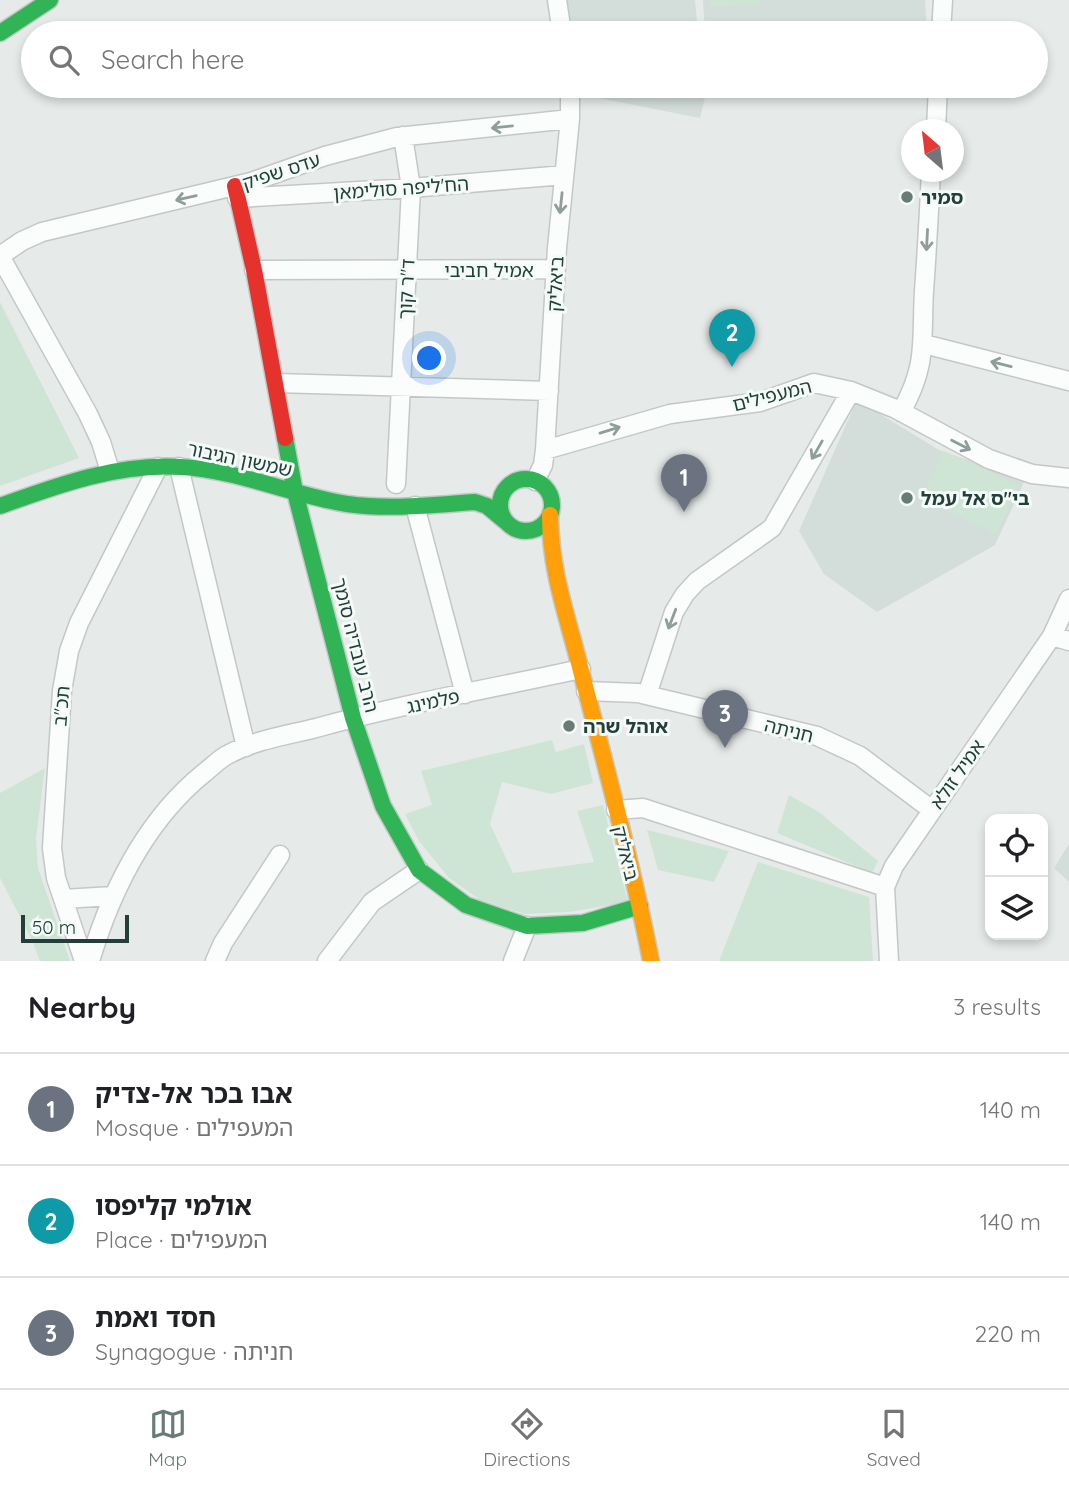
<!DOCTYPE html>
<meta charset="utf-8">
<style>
:root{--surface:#fff;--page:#f2f2f2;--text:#202124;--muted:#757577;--line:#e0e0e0;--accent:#677c77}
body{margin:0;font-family:Quicksand,"Noto Sans Hebrew",sans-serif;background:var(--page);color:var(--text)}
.controls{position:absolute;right:21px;bottom:21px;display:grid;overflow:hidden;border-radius:14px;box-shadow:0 4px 10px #0003}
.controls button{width:63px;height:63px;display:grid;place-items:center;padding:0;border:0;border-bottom:2px solid var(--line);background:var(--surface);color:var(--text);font:35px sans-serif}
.compass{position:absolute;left:901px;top:119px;width:63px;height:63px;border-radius:50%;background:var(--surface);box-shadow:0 4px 10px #0003;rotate:332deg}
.scale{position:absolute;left:21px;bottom:18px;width:108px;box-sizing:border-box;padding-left:7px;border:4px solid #224039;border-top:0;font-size:19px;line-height:24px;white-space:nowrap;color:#224039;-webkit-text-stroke:5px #f4faf7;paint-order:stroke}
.you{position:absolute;left:430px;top:359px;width:24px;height:24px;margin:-18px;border:5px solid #fff;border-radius:50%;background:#1a73e8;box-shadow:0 0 0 10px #1a73e833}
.badge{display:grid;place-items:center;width:46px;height:46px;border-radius:50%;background:var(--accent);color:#fff;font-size:23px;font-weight:700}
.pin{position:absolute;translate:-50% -58px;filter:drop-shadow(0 2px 4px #0008)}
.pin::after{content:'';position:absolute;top:37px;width:24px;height:21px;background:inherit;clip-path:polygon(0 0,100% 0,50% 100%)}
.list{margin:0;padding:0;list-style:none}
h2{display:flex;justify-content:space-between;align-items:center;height:91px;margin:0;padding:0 28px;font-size:30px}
h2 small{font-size:23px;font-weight:400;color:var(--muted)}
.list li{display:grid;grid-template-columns:46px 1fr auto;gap:21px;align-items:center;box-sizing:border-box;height:112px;padding:0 28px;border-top:2px solid var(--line)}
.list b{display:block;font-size:26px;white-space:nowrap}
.list p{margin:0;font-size:23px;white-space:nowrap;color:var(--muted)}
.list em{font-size:23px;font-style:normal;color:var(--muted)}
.icon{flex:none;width:38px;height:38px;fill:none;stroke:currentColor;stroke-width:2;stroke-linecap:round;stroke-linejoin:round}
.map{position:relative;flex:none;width:1069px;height:961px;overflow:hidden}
.search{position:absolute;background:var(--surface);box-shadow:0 4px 10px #0003;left:21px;right:21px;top:21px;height:77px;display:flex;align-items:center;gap:18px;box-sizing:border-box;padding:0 24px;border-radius:38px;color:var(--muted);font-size:26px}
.sheet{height:427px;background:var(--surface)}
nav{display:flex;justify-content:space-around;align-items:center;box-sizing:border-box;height:98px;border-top:2px solid var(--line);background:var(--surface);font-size:19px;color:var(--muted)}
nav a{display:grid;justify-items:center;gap:4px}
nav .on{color:var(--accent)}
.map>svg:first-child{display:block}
.built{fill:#d3ddd9}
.green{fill:#cee5d6}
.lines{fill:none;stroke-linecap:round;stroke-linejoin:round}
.street-casing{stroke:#c3c8c6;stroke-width:21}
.fast-casing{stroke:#c1c9c6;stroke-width:19}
.slow-casing{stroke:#c1c9c6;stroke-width:19}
.jam-casing{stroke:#c1c9c6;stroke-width:19}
.street{stroke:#fbfcfc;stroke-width:18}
.fast{stroke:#30b455;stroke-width:16}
.slow{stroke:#ff9f0a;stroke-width:16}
.jam{stroke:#e5322d;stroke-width:16}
.oneway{stroke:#8e9e9a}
.poi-dot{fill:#677c77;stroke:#f4faf7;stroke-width:2.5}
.labels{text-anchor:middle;stroke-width:6;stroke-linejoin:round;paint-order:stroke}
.street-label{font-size:19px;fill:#224039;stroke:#f4faf7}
.poi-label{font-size:19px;font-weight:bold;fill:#224039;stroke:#f4faf7;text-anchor:start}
</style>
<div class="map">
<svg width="1069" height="961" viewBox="0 0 1069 961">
<rect width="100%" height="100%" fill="#e6ebe9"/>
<!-- built -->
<path class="built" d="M 564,0 L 695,0 L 698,33 L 569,33 Z
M 703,0 L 925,0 L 927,33 L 705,33 Z
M 576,86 L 704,86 L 705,97 L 700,118 L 578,94 Z
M 857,400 L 939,450 L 1025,480 L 995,545 L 877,612 L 824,574 L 799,531 Z
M 1069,844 L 1069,882 L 1054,868 Z"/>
<!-- green -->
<path class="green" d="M 710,0 L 761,0 L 762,4 L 710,7 Z
M 0,302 L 79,458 L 0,486 Z
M 944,451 L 1019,486 L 996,534 L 921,498 Z
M 552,740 L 556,752 L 584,744 L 593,783 L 551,794 L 502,782 L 490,824 L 513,873 L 594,862 L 577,811 L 603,805 L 628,902 L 569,912 L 524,914 L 479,899 L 449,878 L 419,841 L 405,814 L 432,805 L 421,771 Z
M 45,768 L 36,838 L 38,868 L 70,961 L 40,961 L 32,940 L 0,878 L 0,793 Z
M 789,795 L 819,812 L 878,861 L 872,873 L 777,833 Z
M 647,830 L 652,831 L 729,851 L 714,882 L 658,870 Z
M 758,862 L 869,897 L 873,961 L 719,961 Z"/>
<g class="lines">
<!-- street casing -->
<g class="street-casing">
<path id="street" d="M 557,0 L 562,33
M 941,33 L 943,0
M 936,130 L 938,86
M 237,198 L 411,188 L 564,175
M 254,270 L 556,269
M 924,344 L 1069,381
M 276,383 L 549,391
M 901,412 C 928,364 921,342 924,291 C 927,251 929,211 931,172
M 545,450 L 670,414 L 760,402 L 814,383 L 851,391 L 896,409 L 989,459 L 1032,474 L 1069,478
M 179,467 L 246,747
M 110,471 L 101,442 L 88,414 L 0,256 L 22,241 L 42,232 L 251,182 L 325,156 L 397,137 L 570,119
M 535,481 L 543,465 L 545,450 L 557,248 L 570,119 L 570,86
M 396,484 L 411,188 L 403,136
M 415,506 L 465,694
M 1052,636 L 1069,641
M 586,691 L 638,693 L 817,736 L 860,756 L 932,810
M 647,695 L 674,612 L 685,594 L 697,581 L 772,528 L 851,391
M 616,810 L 643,808 L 885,887
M 63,899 L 113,896
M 84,961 L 56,878 L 52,848 L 62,691 L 69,651 L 79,623 L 158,467
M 90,961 C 111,891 146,820 204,773 C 212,767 220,758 229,754 C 255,740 288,735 316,728 C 403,704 493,688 581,669
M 215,961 L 223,943 L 280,855
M 327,961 L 372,902 L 419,870
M 513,961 L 527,926
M 889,961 L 885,887 L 894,866 L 1052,636 L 1069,599"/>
</g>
<!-- fast casing -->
<g class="fast-casing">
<path id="fast" d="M 0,33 L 50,0
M 285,438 L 295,492 L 353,718 L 383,806 L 419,870 L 466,905 L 527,926 L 583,923 L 640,906
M500 505a26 26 0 1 1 52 0a26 26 0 1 1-52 0Z
M 0,506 C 58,485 118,463 181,467 C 238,470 291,495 347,504 C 390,510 432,505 475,502 L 487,506 L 505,521"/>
</g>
<!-- slow casing -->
<g class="slow-casing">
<path id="slow" d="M 550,515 C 550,571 568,618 581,671 C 606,767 632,864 651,961"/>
</g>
<!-- jam casing -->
<g class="jam-casing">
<path id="jam" d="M 235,186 L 254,270 L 285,438"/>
</g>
<!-- street -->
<use href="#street" class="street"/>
<!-- fast -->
<use href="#fast" class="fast"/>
<!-- slow -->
<use href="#slow" class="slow"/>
<!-- jam -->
<use href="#jam" class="jam"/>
</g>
<!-- one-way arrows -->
<defs><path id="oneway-shaft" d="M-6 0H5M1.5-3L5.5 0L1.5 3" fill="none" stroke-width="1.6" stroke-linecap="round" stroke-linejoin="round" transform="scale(1.75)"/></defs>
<g class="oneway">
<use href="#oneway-shaft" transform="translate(502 127) rotate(174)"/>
<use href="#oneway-shaft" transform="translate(186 198) rotate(167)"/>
<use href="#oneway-shaft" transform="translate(561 203) rotate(96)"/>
<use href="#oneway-shaft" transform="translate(927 240) rotate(93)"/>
<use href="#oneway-shaft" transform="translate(1001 364) rotate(-166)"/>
<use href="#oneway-shaft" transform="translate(610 430) rotate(-17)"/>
<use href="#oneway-shaft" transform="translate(961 445) rotate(27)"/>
<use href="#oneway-shaft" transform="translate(817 450) rotate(120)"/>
<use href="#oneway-shaft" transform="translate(672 619) rotate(111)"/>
</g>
<!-- markers -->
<g class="poi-dot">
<circle cx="907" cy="197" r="7"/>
<circle cx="907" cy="498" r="7"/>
<circle cx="569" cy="726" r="7"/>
</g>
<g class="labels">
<!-- street labels -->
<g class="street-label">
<text transform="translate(281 171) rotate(-18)" y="7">עדס שפיק</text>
<text transform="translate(401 188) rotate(-4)" y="7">הח'ליפה סולימאן</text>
<text x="489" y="277">אמיל חביבי</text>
<text transform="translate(555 284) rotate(-87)" y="7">ביאליק</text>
<text transform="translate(406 289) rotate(-87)" y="7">ד"ר קוך</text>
<text transform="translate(772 395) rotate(-14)" y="7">המעפילים</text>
<text transform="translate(240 459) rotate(12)" y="7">שמשון הגיבור</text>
<text transform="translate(356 645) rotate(76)" y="7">הרב עובדיה סומך</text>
<text transform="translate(433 701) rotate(-12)" y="7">פלמינג</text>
<text transform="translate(61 706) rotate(-85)" y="7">תכ''ב</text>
<text transform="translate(789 730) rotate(14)" y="7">חניתה</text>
<text transform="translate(957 774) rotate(-55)" y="7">אמיל זולא</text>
<text transform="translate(626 853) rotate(76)" y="7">ביאליק</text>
</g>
<!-- poi labels -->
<g class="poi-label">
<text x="921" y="204">סמיר</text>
<text x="921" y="505">בי"ס אל עמל</text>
<text x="583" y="733">אוהל שרה</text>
</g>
</g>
</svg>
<div class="controls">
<button><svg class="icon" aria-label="locate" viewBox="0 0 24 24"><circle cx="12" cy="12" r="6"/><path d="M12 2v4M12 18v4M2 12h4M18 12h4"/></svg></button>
<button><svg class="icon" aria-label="layers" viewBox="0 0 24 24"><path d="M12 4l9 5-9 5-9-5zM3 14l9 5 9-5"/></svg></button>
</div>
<svg class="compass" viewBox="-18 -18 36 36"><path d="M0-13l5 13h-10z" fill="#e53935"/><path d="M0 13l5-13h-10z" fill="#757577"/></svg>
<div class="scale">50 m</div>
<div class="you"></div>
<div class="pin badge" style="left:684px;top:512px;background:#6b7280">1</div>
<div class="pin badge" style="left:732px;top:367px;background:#0f9aa8">2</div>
<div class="pin badge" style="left:725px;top:748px;background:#6b7280">3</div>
<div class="search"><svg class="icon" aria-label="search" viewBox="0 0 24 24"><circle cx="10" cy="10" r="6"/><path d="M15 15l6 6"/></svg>Search here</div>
</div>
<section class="sheet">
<h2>Nearby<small>3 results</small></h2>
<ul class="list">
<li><span class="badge" style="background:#6b7280">1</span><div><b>אבו בכר אל-צדיק</b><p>Mosque · המעפילים</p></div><em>140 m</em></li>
<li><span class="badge" style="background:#0f9aa8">2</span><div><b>אולמי קליפסו</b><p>Place · המעפילים</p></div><em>140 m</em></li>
<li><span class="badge" style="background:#6b7280">3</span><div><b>חסד ואמת</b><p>Synagogue · חניתה</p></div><em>220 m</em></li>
</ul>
</section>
<nav>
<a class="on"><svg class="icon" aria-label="map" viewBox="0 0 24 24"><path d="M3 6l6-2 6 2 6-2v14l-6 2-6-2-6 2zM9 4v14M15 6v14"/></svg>Map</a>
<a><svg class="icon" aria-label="directions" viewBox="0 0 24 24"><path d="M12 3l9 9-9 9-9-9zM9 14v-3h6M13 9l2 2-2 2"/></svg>Directions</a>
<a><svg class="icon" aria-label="saved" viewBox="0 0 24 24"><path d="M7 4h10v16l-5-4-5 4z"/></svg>Saved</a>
</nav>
